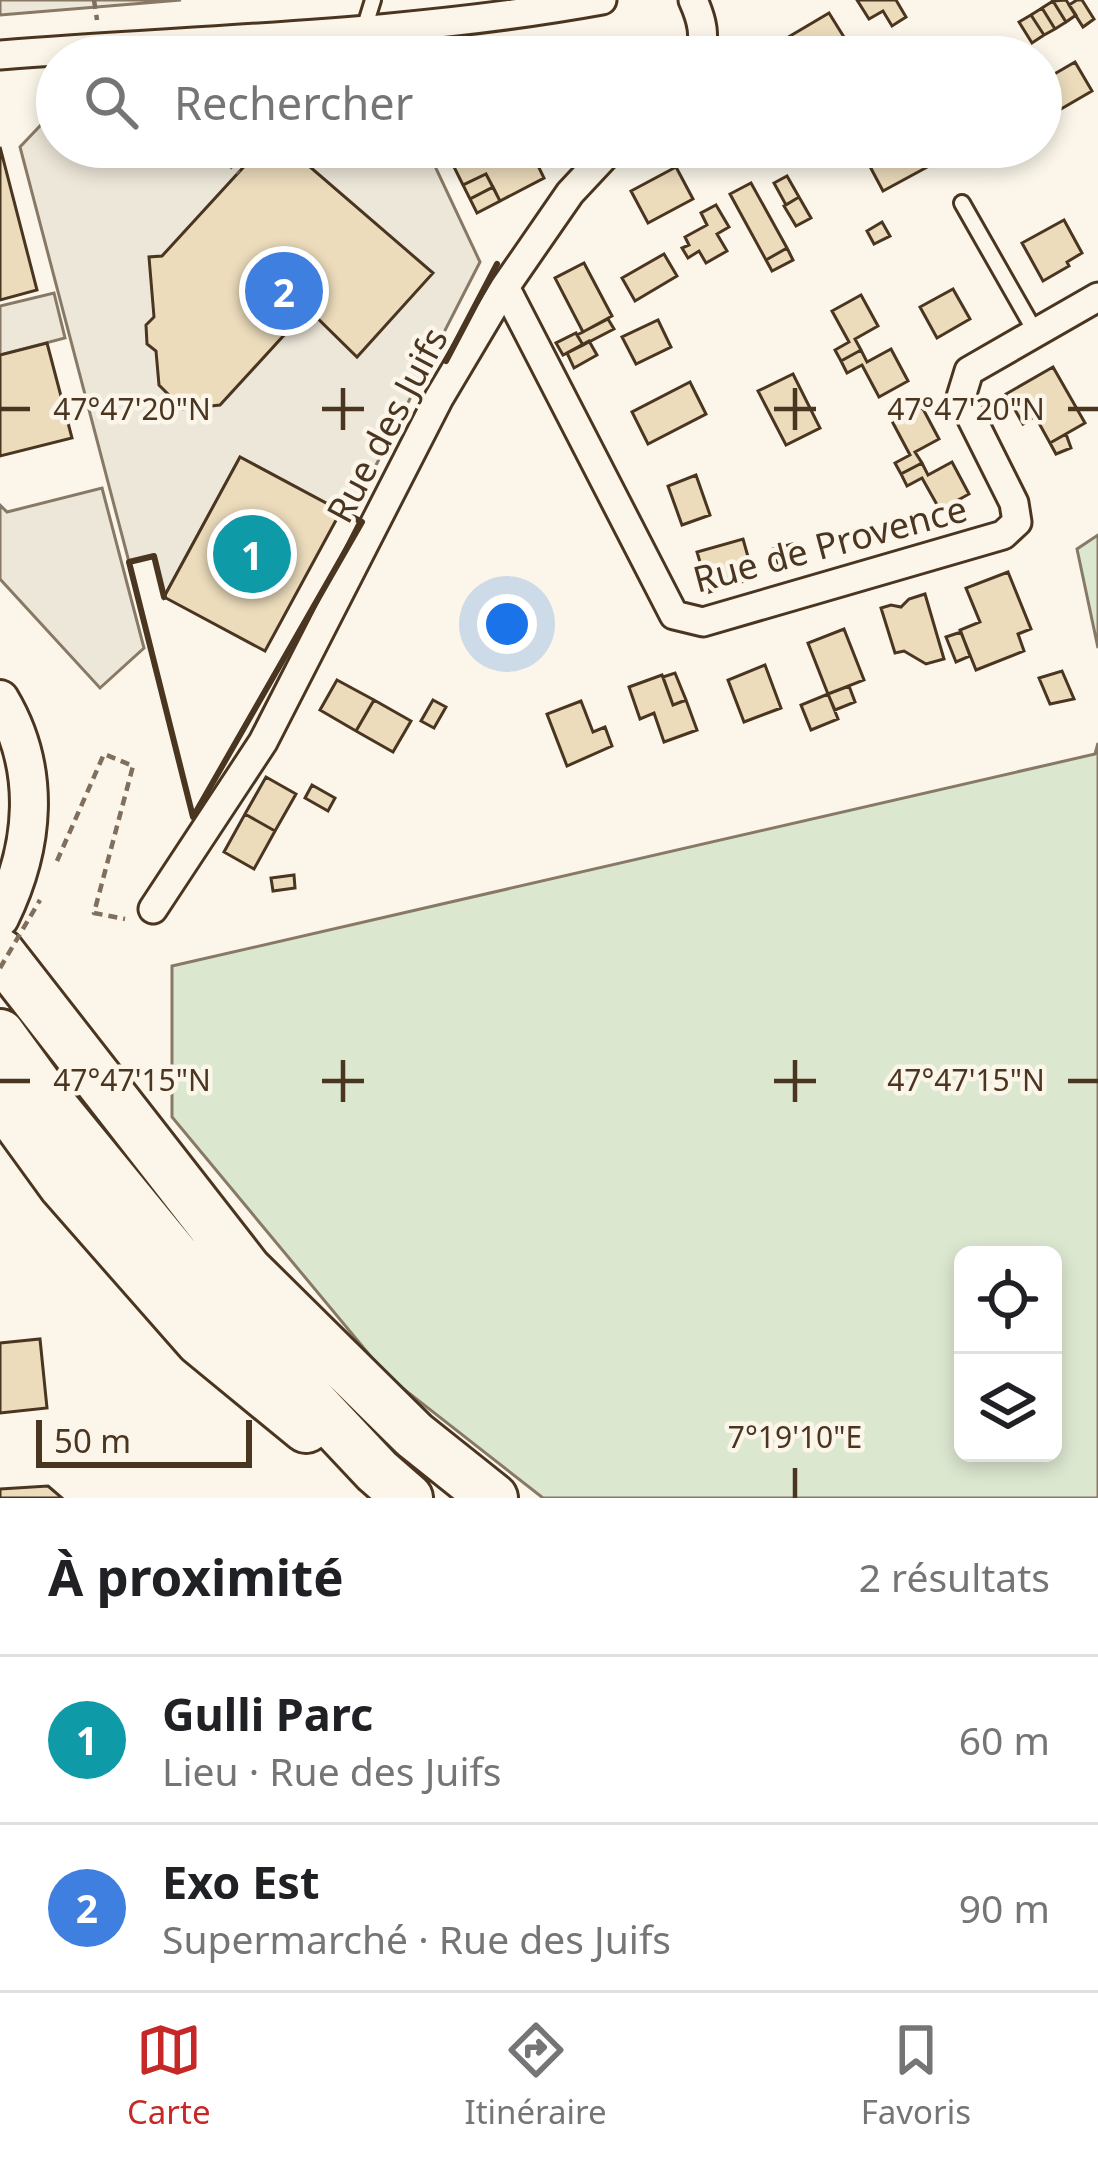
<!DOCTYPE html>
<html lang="fr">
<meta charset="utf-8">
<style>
:root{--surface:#fff;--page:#f2f2f2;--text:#202124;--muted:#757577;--line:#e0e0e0;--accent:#c62828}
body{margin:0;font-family:"Noto Sans",sans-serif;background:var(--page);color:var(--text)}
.controls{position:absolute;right:36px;bottom:36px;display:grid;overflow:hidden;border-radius:18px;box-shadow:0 6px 18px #0003}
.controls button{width:108px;height:108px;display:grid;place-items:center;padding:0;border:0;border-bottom:3px solid var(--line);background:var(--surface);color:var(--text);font:60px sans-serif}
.scale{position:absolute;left:36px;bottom:30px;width:216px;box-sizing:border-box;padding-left:12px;border:6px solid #4a3520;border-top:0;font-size:33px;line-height:42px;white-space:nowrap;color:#4a3520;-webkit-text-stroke:9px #fbf6e9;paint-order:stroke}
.you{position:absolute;left:507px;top:624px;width:42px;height:42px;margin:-30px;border:9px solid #fff;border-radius:50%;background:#1a73e8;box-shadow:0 0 0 18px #1a73e833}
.badge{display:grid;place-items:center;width:78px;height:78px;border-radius:50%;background:var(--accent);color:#fff;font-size:39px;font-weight:700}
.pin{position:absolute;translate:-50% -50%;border:6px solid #fff;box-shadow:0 3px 12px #0006}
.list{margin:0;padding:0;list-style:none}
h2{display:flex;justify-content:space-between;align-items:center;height:156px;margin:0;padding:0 48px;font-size:51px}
h2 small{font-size:39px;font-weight:400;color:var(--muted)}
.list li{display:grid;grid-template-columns:78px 1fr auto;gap:36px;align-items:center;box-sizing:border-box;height:168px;padding:0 48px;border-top:3px solid var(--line)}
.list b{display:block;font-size:45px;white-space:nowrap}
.list p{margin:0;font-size:39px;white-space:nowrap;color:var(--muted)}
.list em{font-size:39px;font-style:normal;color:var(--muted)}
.icon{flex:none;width:66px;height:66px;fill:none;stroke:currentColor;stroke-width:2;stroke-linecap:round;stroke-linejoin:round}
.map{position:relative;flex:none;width:1098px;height:1498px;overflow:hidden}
.search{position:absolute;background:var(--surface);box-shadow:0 6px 18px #0003;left:36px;right:36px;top:36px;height:132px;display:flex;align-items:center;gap:30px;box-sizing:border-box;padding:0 42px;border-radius:66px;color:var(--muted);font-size:45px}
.sheet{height:492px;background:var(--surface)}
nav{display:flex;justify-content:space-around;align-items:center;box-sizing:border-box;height:168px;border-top:3px solid var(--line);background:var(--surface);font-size:33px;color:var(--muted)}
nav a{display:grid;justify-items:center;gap:6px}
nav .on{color:var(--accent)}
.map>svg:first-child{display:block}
.green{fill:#dce7d0;stroke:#887966;stroke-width:3;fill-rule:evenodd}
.parking{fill:#ede7d9;stroke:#887966;stroke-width:3}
.building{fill:#ecdcbc;stroke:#4a3520;stroke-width:3}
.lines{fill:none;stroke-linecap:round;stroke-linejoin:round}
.lane-casing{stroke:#4a3520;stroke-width:20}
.street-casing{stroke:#4a3520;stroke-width:33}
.secondary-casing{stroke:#4a3520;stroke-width:42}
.highway-casing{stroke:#4a3520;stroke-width:54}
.path{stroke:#7f6f5c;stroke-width:4.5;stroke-dasharray:9 6;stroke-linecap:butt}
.lane{stroke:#fbf6e9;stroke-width:14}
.street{stroke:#fbf6e9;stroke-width:27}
.secondary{stroke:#fbf6e9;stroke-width:36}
.highway{stroke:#fbf6e9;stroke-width:48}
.path-bridge{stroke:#7f6f5c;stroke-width:4.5;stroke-dasharray:9 6;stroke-linecap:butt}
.wall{stroke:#4a3520;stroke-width:6}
.ticks{fill:none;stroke:#4a3520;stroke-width:4.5}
.labels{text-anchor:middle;stroke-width:9;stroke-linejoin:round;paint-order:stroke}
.street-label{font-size:36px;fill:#4a3520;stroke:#fbf6e9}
.ticks-label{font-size:30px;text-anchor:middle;fill:#4a3520;stroke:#fbf6e9;stroke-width:9;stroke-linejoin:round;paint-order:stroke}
</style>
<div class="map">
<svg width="1098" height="1498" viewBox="0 0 1098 1498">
<rect width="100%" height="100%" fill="#fbf6e9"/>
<!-- green -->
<path class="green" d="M 1098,535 L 1098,648 L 1077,549 Z
M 1098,743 L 1098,1498 L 543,1498 L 387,1376 L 172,1117 L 172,966 L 1095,754 ZM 963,1255 L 1053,1255 L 1053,1453 L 963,1453 Z"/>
<!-- parking -->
<path class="parking" d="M 0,0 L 181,0 L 0,15 Z
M 57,108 L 57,147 L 426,147 L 480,262 L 350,516 L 240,457 L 164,597 L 154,556 L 129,562 L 20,147 Z
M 54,293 L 65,338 L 0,355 L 0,306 Z
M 102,488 L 144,648 L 100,688 L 0,579 L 0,505 L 7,512 Z"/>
<!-- building -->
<path class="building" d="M 857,0 L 896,0 L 906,17 L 892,26 L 883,11 L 869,19 Z
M 1066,0 L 1076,15 L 1066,22 L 1053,1 Z
M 1077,0 L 1082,0 L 1094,19 L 1083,27 L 1069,5 Z
M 1053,1 L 1066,22 L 1055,29 L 1042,8 Z
M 1042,8 L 1055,29 L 1044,35 L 1031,15 Z
M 829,13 L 852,50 L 839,57 L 795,57 L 785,39 Z
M 1031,15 L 1044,35 L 1032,43 L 1019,22 Z
M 1075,62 L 1092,91 L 1061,109 L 1044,80 Z
M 0,147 L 37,290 L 0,300 Z
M 262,147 L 287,147 L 433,273 L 357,357 L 308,309 L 220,405 L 183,409 L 159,385 L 156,351 L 147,344 L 146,325 L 154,317 L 149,257 L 162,256 Z
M 457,147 L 470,147 L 474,154 L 453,165 L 447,152 Z
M 488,147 L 529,147 L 544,178 L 500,201 L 486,174 L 463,185 L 453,165 Z
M 888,147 L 921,147 L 931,165 L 883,191 L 866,159 Z
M 982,147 L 1020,147 L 1021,150 L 987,163 Z
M 676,167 L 693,199 L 648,223 L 631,191 Z
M 486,174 L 493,187 L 470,199 L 463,185 Z
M 787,176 L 799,197 L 786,205 L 774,183 Z
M 751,183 L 787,248 L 766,260 L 730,194 Z
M 493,187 L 500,201 L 477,213 L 470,199 Z
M 799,197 L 811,218 L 796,226 L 784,206 Z
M 716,205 L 729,227 L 717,234 L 727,251 L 706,263 L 699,251 L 688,258 L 682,248 L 689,245 L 685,237 L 707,225 L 701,213 Z
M 1064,220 L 1082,253 L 1067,262 L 1069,266 L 1043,281 L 1022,243 Z
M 882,222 L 890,236 L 874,244 L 867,231 Z
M 787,248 L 793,260 L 772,271 L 766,260 Z
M 664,254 L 677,276 L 635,301 L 622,278 Z
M 584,263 L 612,316 L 583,332 L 555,278 Z
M 953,289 L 970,319 L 937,338 L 920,307 Z
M 861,295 L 878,326 L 855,339 L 861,350 L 841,361 L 835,350 L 849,342 L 832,311 Z
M 608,319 L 614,329 L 583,345 L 577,335 Z
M 658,320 L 671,347 L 636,364 L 622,337 Z
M 576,333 L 583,345 L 563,355 L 556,343 Z
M 589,341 L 597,355 L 574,368 L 567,353 Z
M 47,343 L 72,438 L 0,456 L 0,355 Z
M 891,349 L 908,381 L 879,397 L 862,365 L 847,373 L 841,361 L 861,350 L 867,362 Z
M 1053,367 L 1085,423 L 1050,443 L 1035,416 L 1023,424 L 1006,394 Z
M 793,374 L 820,428 L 786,445 L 758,391 Z
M 690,382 L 706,414 L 648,444 L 632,412 Z
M 922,407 L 939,439 L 915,452 L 922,463 L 901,474 L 895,463 L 910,455 L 893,423 Z
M 1066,434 L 1071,448 L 1056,454 L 1050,443 Z
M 240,457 L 341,511 L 265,651 L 164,597 Z
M 952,462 L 969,494 L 940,510 L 922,478 L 907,486 L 901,474 L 922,463 L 928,475 Z
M 696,475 L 710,515 L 682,525 L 668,486 Z
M 743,539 L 754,578 L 709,592 L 697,552 Z
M 792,544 L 798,564 L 779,570 L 773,549 Z
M 1008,572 L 1031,629 L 1018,634 L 1024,651 L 976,670 L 960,630 L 980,622 L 966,588 Z
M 925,594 L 944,659 L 926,664 L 904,651 L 895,653 L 881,608 L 891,605 L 901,607 L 909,599 Z
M 844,629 L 864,680 L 828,694 L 808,643 Z
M 961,632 L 970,656 L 956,662 L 946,637 Z
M 765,665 L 781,708 L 744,722 L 728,680 Z
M 1062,671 L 1074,699 L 1050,704 L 1039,678 Z
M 675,673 L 686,700 L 673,705 L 663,677 Z
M 662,675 L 673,705 L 686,700 L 697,730 L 664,742 L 654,713 L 640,719 L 629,687 Z
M 337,680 L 374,700 L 356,731 L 320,710 Z
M 849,686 L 855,702 L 835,710 L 828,694 Z
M 828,694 L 838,719 L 811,730 L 801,705 Z
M 374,700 L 411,721 L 393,752 L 356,731 Z
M 433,700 L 446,707 L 434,728 L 421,721 Z
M 581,701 L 593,732 L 605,727 L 612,746 L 567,766 L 547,714 Z
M 266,777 L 296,794 L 275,831 L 245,814 Z
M 312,785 L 335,798 L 328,811 L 305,798 Z
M 245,814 L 275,831 L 254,869 L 224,852 Z
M 294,875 L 295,888 L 273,891 L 271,878 Z
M 40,1339 L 47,1408 L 0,1413 L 0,1343 Z
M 48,1486 L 62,1498 L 0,1498 L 0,1489 Z"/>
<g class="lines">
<!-- lane casing -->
<g class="lane-casing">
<path id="lane" d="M 364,29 L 373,0
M 962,203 L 1036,333"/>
</g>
<!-- street casing -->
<g class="street-casing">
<path id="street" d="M 693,0 C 702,20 706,36 699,57
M 0,55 C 200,39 405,36 602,0
M 613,147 L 570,193 L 505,287 L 674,615 L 703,622 L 1003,535 L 1017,522 L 1014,503 L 961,397 L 969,371 L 1098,297
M 153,909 L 263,742 L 439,398 L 505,287"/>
</g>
<!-- secondary casing -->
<g class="secondary-casing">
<path id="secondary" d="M 0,699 C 42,769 35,847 0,918"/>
</g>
<!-- highway casing -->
<g class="highway-casing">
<path id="highway" d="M 0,953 L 247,1270 L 414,1435 L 493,1498
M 0,1034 L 54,1108 L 175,1256 L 377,1471 L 408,1498
M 0,1098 L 63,1185 L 200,1341 L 306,1428"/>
</g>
<!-- path -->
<path class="path" d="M 94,0 L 97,20
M 226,162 L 239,173
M 57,861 L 104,754 L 133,766 L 94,913 L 125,919"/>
<!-- lane -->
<use href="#lane" class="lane"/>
<!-- street -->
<use href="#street" class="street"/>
<!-- secondary -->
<use href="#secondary" class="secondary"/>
<!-- highway -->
<use href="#highway" class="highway"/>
<!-- path-bridge -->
<path class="path-bridge" d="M 0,968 L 40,900"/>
<!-- wall -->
<path class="wall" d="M 446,361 L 497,264
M 164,597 L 154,556 L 129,562 L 193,817 L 362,522 L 341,511"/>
</g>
<!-- ticks -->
<path class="ticks" d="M 343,388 L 343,430M 795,388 L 795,430M 0,409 L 30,409M 322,409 L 364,409M 774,409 L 816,409M 1068,409 L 1098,409M 343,1060 L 343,1102M 795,1060 L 795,1102M 0,1081 L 30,1081M 322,1081 L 364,1081M 774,1081 L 816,1081M 1068,1081 L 1098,1081M 795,1468 L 795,1498"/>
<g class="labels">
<!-- street labels -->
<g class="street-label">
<text transform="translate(387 425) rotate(-62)" y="13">Rue des Juifs</text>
<text transform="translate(830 544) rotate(-15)" y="13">Rue de Provence</text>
</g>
</g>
<g class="ticks-label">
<text x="132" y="420">47°47'20"N</text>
<text x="966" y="420">47°47'20"N</text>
<text x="132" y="1091">47°47'15"N</text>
<text x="966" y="1091">47°47'15"N</text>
<text x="795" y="1448">7°19'10"E</text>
</g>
</svg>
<div class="controls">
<button><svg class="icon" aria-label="locate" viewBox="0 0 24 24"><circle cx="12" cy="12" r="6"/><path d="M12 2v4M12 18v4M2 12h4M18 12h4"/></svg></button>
<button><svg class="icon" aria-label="layers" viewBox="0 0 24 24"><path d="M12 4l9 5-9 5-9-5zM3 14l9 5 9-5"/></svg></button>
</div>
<div class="scale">50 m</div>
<div class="you"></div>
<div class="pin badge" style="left:252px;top:554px;background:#0f9aa8">1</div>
<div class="pin badge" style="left:284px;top:291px;background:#3f7fe0">2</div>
<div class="search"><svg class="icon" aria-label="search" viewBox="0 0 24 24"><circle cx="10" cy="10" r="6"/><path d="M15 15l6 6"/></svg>Rechercher</div>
</div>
<section class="sheet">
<h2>À proximité<small>2 résultats</small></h2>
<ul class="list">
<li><span class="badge" style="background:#0f9aa8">1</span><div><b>Gulli Parc</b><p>Lieu · Rue des Juifs</p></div><em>60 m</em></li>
<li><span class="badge" style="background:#3f7fe0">2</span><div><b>Exo Est</b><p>Supermarché · Rue des Juifs</p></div><em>90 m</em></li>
</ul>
</section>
<nav>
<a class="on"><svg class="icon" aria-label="map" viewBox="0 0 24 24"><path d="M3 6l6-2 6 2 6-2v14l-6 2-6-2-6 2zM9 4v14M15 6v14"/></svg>Carte</a>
<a><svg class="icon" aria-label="directions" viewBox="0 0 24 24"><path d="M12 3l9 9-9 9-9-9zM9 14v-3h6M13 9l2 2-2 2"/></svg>Itinéraire</a>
<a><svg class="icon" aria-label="saved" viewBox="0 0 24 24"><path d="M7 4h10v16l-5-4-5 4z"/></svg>Favoris</a>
</nav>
